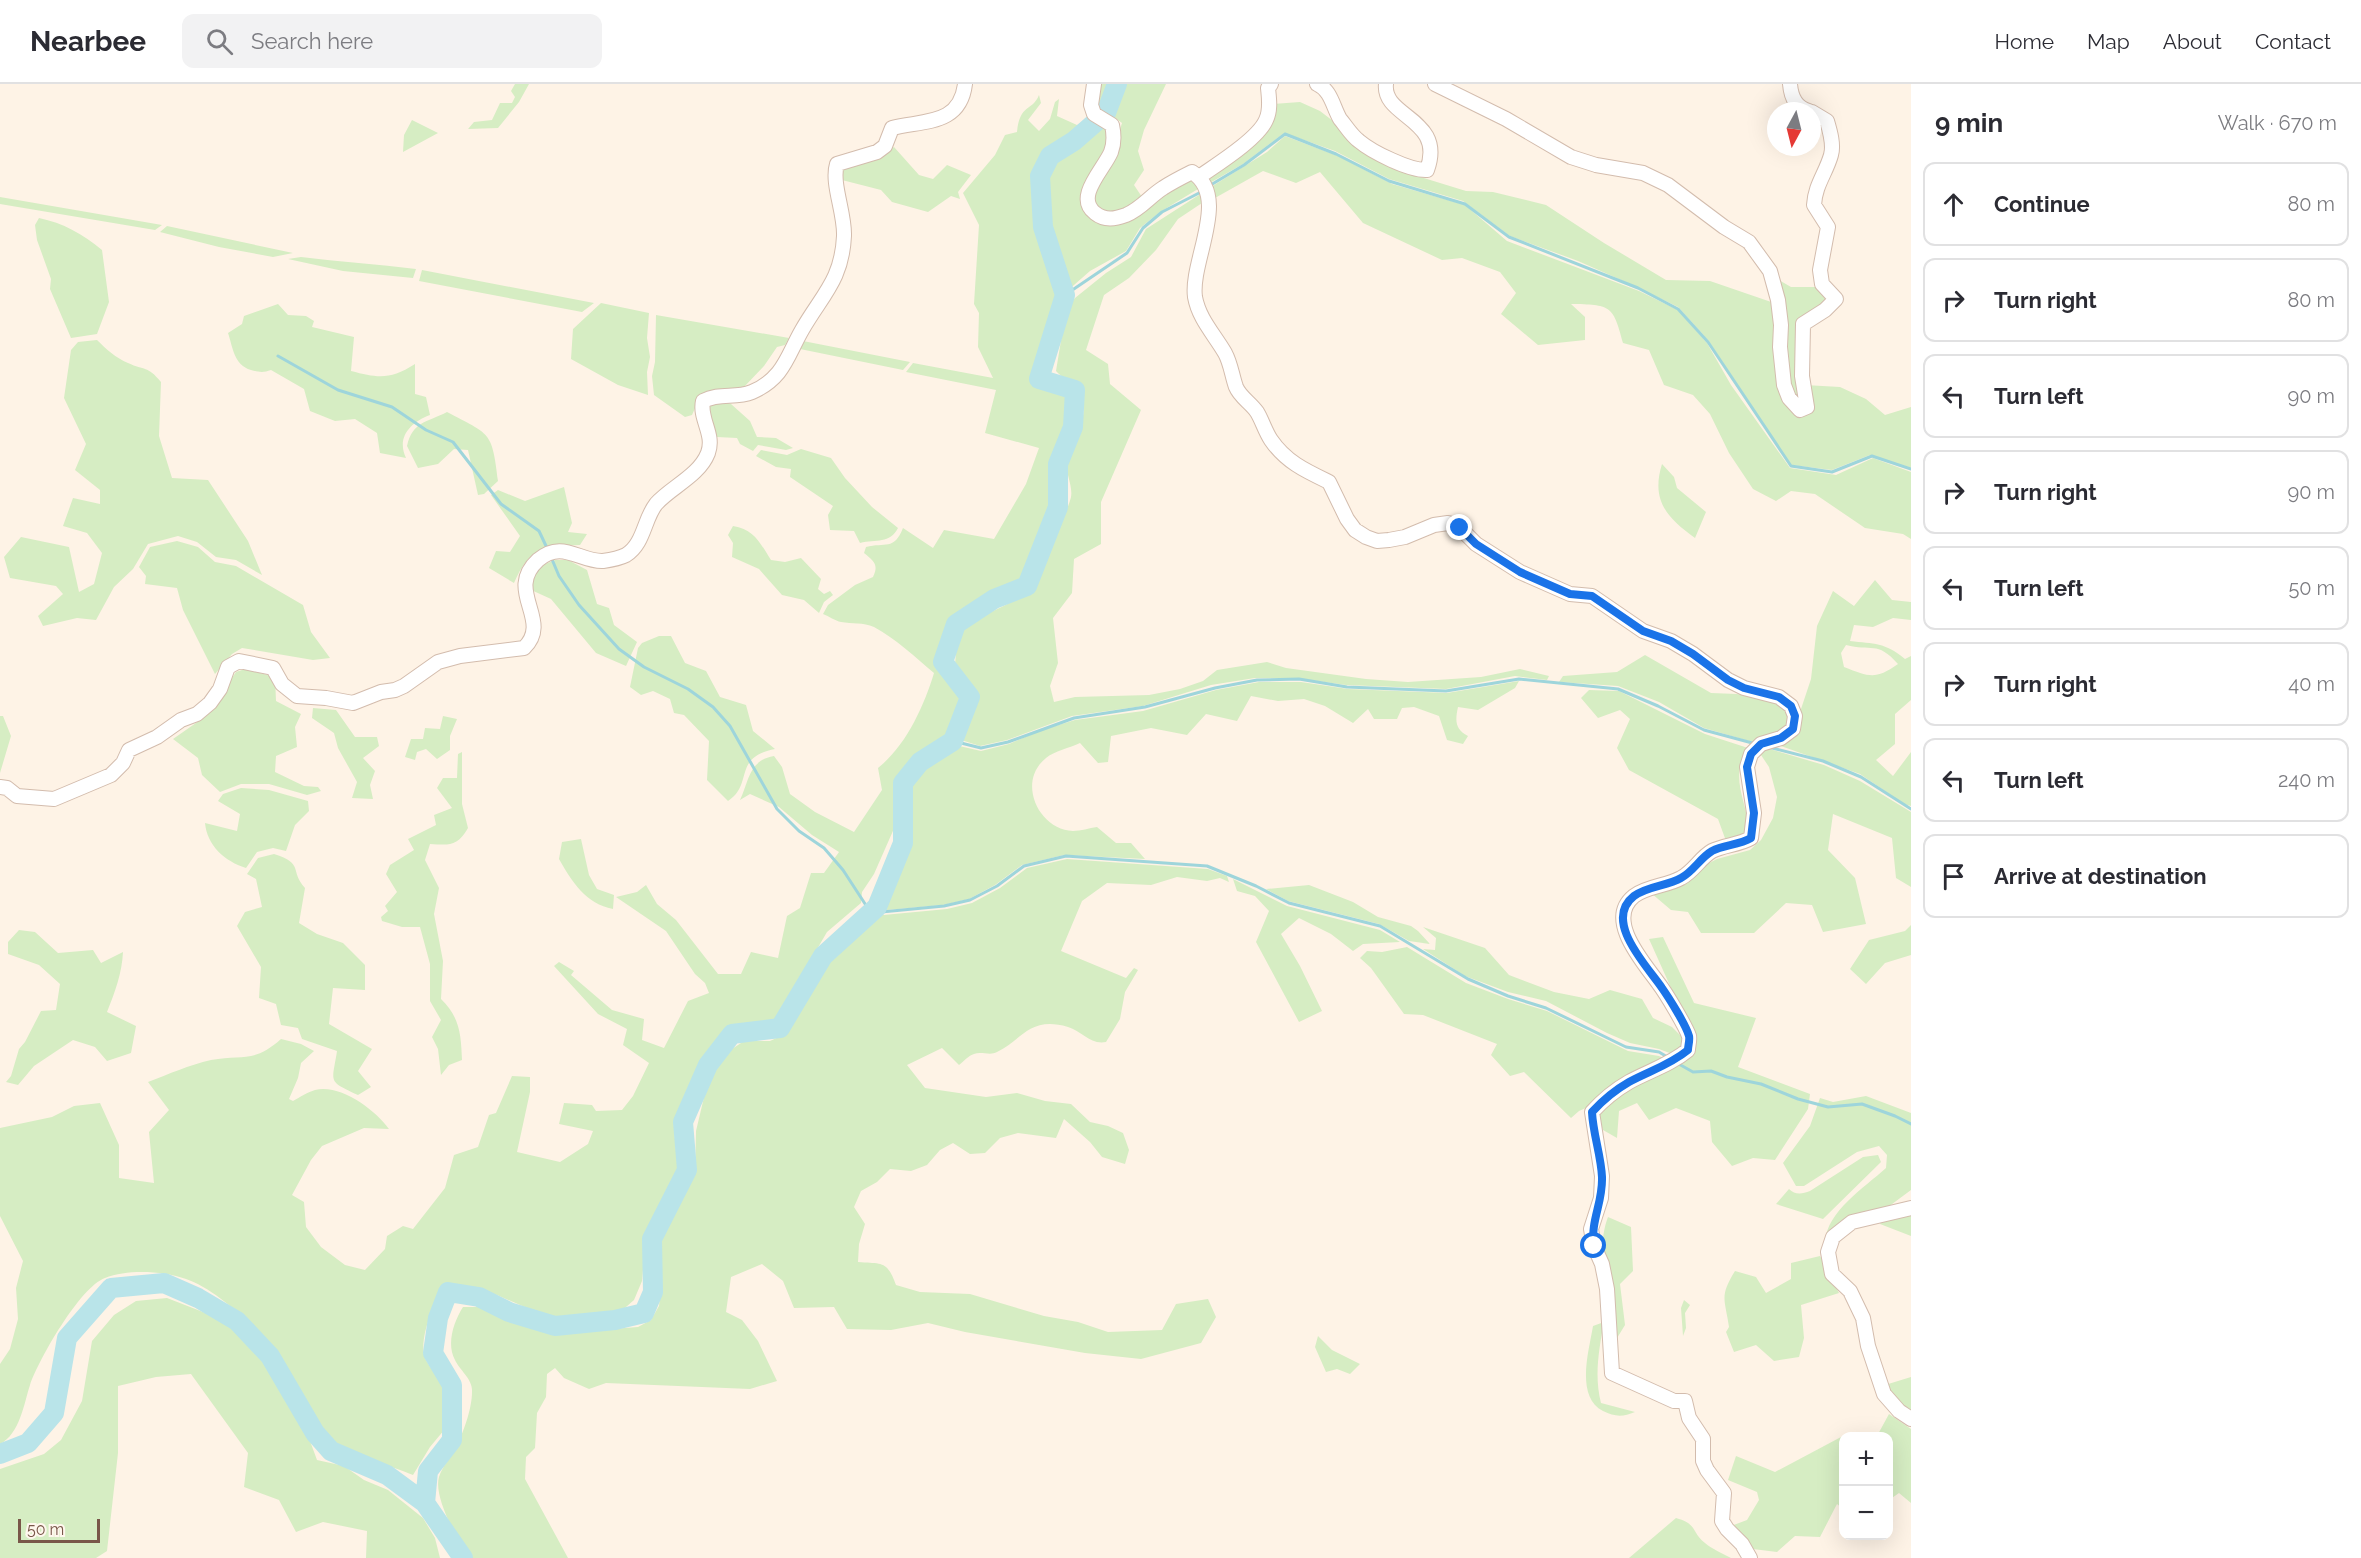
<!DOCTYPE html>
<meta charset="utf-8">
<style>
:root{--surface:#fff;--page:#f2f2f3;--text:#2b2b33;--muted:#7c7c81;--line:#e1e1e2}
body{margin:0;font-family:Raleway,sans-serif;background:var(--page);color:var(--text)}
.controls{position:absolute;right:18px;bottom:18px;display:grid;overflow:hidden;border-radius:12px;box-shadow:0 6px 24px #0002}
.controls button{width:54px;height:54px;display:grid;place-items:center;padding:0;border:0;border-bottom:2px solid var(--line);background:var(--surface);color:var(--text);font:30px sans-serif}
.compass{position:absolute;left:1767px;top:18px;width:54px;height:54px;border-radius:50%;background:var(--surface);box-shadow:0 6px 24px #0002;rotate:187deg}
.scale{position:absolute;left:18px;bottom:15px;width:82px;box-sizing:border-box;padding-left:6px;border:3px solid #795749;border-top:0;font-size:16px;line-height:21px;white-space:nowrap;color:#795749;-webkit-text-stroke:4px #fff7ee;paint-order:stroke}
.stop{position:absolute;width:18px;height:18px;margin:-14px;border:4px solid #1a73e8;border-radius:50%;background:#fff}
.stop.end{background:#1a73e8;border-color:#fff;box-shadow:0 2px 6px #0008}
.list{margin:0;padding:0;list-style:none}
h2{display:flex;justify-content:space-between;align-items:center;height:78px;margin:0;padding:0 24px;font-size:26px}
h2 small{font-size:20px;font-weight:400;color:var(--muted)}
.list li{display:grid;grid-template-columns:39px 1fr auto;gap:18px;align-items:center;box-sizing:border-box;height:84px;margin:0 12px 12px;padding:0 12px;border:2px solid var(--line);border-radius:12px}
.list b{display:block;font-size:22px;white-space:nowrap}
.list em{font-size:20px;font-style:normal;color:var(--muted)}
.icon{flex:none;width:33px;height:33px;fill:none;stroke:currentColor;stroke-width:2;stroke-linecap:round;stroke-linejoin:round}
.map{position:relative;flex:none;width:1911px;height:1474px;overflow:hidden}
header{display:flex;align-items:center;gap:36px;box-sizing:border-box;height:84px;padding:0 30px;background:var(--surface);border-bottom:2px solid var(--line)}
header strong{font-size:28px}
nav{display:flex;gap:33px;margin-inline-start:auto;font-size:21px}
.search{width:420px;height:54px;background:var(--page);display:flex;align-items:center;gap:15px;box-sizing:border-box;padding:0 21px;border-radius:12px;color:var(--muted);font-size:22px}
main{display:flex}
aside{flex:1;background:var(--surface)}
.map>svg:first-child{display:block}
.green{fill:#d6edc3;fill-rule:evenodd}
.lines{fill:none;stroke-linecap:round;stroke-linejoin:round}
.stream{stroke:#9ed5db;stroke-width:3}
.river{stroke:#b9e4e9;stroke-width:20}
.street-casing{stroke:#d3bcad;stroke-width:16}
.street{stroke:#fff;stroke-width:14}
.route{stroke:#1a73e8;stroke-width:8}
</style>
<header>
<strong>Nearbee</strong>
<div class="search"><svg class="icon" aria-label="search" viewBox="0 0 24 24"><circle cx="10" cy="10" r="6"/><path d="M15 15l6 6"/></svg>Search here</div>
<nav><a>Home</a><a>Map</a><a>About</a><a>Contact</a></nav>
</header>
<main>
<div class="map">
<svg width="1911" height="1474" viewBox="0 0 1911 1474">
<rect width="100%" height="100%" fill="#fef3e6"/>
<!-- green -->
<path class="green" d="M 515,0 L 529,0 L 519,18 L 498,44 L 468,45 L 474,38 L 492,36 L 500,19 L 512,19 L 515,13 L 511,7 Z
M 1098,0 L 1114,0 L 1105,24 L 1100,26 L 1095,17 Z
M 1121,0 L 1166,0 L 1144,46 L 1138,67 L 1144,86 L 1134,101 L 1144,116 L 1127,128 L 1096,128 L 1093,102 L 1116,58 L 1122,39 L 1110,30 Z
M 1039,11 L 1041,19 L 1028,36 L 1039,47 L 1050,35 L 1055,18 L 1059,15 L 1057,32 L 1077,41 L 1091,34 L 1096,36 L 1048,70 L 1037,91 L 1039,143 L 1062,212 L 1033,302 L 1068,309 L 1065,319 L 1068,343 L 1051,382 L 1053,424 L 1036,470 L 1022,496 L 985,512 L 962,526 L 946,543 L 938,568 L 939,582 L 960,614 L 947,654 L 920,670 L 906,682 L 897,701 L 896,740 L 874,790 L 862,808 L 861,819 L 827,848 L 774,939 L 730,945 L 701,981 L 681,1022 L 674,1044 L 678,1088 L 646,1153 L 642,1197 L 634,1216 L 618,1230 L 557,1237 L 497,1211 L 457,1203 L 443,1206 C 433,1219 417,1260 426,1276 C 431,1286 442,1297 445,1308 C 448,1318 445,1334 445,1345 L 430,1363 L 413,1391 C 391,1382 341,1367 326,1351 C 310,1334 294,1299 281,1277 C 265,1250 217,1205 186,1195 C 163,1187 128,1185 105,1194 C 80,1203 39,1275 30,1301 C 24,1319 20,1350 0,1360 L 0,1280 L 10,1265 L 18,1235 L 16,1204 L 23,1177 L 0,1132 L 0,1044 L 52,1033 L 74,1022 L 100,1019 L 119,1061 L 119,1094 L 154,1099 L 149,1048 L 169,1026 L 148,998 C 169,990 189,981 211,976 C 242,970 253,980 281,955 L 301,960 L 314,967 L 301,979 L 298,994 L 289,1015 L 293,1017 C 300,1013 308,1008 315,1006 C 341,1000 374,1025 389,1045 L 364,1044 L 322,1062 L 311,1076 L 292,1111 L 304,1118 L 306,1143 L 321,1163 L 345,1181 L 365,1186 L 385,1165 L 387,1152 L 403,1142 L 413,1145 L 445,1104 L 454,1071 L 478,1063 L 489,1031 L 496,1029 L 512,992 L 530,993 L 530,1008 L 517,1068 L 560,1078 L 588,1060 L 593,1047 L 559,1040 L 564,1019 L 592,1021 L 596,1027 L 622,1026 L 633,1012 L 649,979 L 623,961 L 627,945 L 598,930 L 554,882 L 559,878 L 574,887 L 571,891 L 612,926 L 644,935 L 642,956 L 664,964 L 688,917 L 709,909 L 705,899 L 695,890 L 666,847 L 616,813 L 637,808 L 646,801 L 657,820 L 676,836 L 718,890 L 741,890 L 751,868 L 778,874 L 787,832 L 800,824 L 811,789 L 824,789 L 839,768 L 812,751 L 779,723 L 750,710 L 740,716 C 749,697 749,676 774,672 L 782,683 L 790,710 L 815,728 L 854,748 L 882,706 L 878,684 C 906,662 924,622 934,589 C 915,573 896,555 874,543 C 863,538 852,540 841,538 C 835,537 829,532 823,530 L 828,521 L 855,501 L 873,493 C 879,481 874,477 864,469 L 866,463 C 885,458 894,467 903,444 L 933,464 L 944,446 L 994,455 L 1026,400 L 1039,364 L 985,349 L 996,306 L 906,288 L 913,279 L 993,294 L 978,263 L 979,229 L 974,220 L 979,141 L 963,109 L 995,71 L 1005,51 L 1017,48 C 1020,19 1032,28 1039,11 Z
M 1300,18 L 1320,27 L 1346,47 L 1414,91 L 1466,107 L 1493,108 L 1546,121 L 1604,159 L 1666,196 L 1710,197 L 1777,220 L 1778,264 L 1798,328 L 1805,301 L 1840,303 L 1866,315 L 1885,331 L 1911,323 L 1911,384 L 1870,371 L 1832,386 L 1791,381 L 1708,256 L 1678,223 L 1637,203 L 1578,177 L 1510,152 L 1463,117 L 1389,95 L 1335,67 L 1284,49 L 1243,80 L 1208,100 L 1205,92 L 1247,64 L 1273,20 Z
M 412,36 L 438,49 L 403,68 L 404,51 Z
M 1101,39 L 1110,46 L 1111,56 L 1083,116 L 1105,138 L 1191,95 L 1198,105 L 1160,128 L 1140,144 L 1126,167 L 1090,187 L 1066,208 L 1046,141 L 1043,91 L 1052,74 L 1075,59 Z
M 1285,52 L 1338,72 L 1392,100 L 1465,121 L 1507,157 L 1639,207 L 1678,226 L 1707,259 L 1731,301 L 1790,384 L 1836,391 L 1873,374 L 1911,388 L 1911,455 L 1903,450 L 1865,444 L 1815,410 L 1791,407 L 1776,417 L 1753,405 L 1729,369 L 1710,330 L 1693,311 L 1664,301 L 1649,266 L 1623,259 C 1613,220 1610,221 1571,220 L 1585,233 L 1585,256 L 1538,261 L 1501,230 L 1516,209 L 1500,188 L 1462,174 L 1442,176 L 1363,139 L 1320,88 L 1296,99 L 1263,87 L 1215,114 L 1211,103 L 1267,68 Z
M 894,63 L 919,91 L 933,95 L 947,81 L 971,91 L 958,108 L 960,115 L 951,112 L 928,128 L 892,118 L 881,106 L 842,96 L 841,86 C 857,74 876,78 894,63 Z
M 1202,109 L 1205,117 L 1178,135 L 1156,166 L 1129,194 L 1104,211 L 1086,266 L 1108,280 L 1110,300 L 1141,326 L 1101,418 L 1101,460 L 1074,475 L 1072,509 L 1053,534 L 1058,579 L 1050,602 L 1054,618 L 1075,613 L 1149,611 L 1180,605 L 1203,597 L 1217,586 L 1267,578 L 1286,584 L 1366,595 L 1408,598 L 1481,593 L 1520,585 L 1549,592 L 1547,596 L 1515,592 L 1446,605 L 1346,601 L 1296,594 L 1255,594 L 1211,601 L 1143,622 L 1072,632 L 1007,656 L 980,662 L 958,655 L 976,614 L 955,581 L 957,554 L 962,542 C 982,531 1014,520 1031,505 C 1036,501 1070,421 1071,413 C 1073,401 1065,389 1067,377 C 1069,355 1088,339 1083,316 C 1079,300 1066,298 1056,287 L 1066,226 L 1075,214 L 1106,189 L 1131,173 L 1146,145 Z
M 0,113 L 162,141 L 155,146 L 0,120 Z
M 39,134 C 63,139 83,150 102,166 L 109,218 L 97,250 L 71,254 L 50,205 L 51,195 L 37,156 L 35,141 Z
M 167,142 L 293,169 L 273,173 L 219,163 L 160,148 Z
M 301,173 C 339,178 378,180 416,185 L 413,194 L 343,187 L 288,175 Z
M 422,186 L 594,219 L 582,228 L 419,197 Z
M 1777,195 L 1791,203 L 1820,203 L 1833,215 L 1801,238 L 1804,320 L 1790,313 Z
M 601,219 L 649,229 L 647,254 L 650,273 L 647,288 L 648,311 L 618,301 L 571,275 L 573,245 Z
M 278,220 L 288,231 L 306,232 L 314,237 L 312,243 L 354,253 L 351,287 C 378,294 390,296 415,280 L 415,310 L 426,313 L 430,331 C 411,338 396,353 406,374 L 380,369 L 377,349 L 355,335 L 335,337 L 310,327 L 304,305 L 271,286 C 263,289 259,288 251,286 C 234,281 233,264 228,249 L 242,240 L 244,232 Z
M 656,231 L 789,254 L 785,261 L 777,263 L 764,282 L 744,303 L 720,306 L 696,322 L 692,331 L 685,333 L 654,311 L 652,292 L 655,278 Z
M 97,256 C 106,265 116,274 128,279 C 145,287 147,281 161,298 L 159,352 L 172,394 L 208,396 L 248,457 L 262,491 L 236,476 L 216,473 L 197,458 L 178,452 L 148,460 L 133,485 L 114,503 L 96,536 L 77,534 L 43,542 L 38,532 L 63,510 L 56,502 L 10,494 L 4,473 L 21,453 L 69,463 L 79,508 L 94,500 L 102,469 L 87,449 L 63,442 L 73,414 L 100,420 L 100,406 L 75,386 L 86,360 L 64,314 L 71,266 L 78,258 Z
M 803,257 L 910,278 L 903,286 L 800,265 Z
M 718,315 L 731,320 L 750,337 L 757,353 L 776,354 L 793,364 L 786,366 L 758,361 L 753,367 L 740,360 L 737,354 L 717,353 L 713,339 L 706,328 L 708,319 Z
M 447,328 C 490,351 492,346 498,397 L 484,410 L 478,411 L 468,366 L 454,365 L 438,380 L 418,384 L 407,362 C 413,337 426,339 447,328 Z
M 801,365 L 831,374 L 845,394 L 872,423 L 898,444 C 890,460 876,455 860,459 L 854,447 L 830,446 L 828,431 L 833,422 L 790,393 L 791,385 L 776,383 L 756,372 L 761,366 L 787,371 Z
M 1662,380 L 1674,393 L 1677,404 L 1706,428 L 1695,454 C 1666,433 1651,416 1662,380 Z
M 564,403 L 572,439 L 568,448 L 587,450 L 580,461 C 542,462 530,463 514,499 L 489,484 L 496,467 L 510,468 L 520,452 L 491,411 L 498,406 L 525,417 Z
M 733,442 C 754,445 760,459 771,476 L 785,478 L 801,474 L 821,495 L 818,505 L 824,510 L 830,507 L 833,511 L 824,518 L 819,529 L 804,516 L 782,511 L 759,485 L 732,473 L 733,459 L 728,451 Z
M 177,457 L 198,463 L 215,478 L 236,482 L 303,521 L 311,548 L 330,574 L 313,576 L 242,564 L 232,570 L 215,590 L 183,526 L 177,504 L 145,500 L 146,492 L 139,483 L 150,463 Z
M 555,476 L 568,476 L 587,486 L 597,520 L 609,524 L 614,541 L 637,558 L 626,582 L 596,569 L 551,515 L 529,505 L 530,491 L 540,482 Z
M 1875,496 L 1892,516 L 1911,518 L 1911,536 L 1893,534 L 1873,543 L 1854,541 L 1850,557 C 1874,560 1885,558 1905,575 L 1911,572 L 1911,616 L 1895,630 L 1895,660 L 1876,676 L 1893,692 L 1911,668 L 1911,722 L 1904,720 L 1860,690 L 1778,661 L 1799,631 L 1811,595 L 1817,542 L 1833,507 L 1854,522 ZM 1846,561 C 1871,568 1877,556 1898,580 C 1875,596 1870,593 1844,583 L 1841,569 Z
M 659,552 L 671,552 L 685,579 L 706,587 L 720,613 L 746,621 L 753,647 L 775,665 C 732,673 754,700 728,717 L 707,696 L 709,657 L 684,631 L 674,629 L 670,615 L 653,607 L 641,611 L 630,603 L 638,564 L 642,559 Z
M 1645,571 L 1711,609 L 1737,610 L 1781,620 L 1789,627 L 1788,646 L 1756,659 L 1704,644 L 1659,618 L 1618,602 L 1559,598 L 1563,592 L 1617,588 Z
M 245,585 L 275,593 L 276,617 L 301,630 L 295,643 L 297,663 L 276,672 L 275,688 L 304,702 L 318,703 L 321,707 L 307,711 L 269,700 L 241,700 L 220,708 L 202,691 L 198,674 L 173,655 L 206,632 L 236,588 Z
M 1519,597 L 1515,604 L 1478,626 L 1458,623 C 1455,637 1455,645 1468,652 L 1463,660 L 1447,656 L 1439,632 L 1414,623 L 1402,624 L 1397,635 L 1374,635 L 1368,625 L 1353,639 L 1325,622 L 1304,615 L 1278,617 L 1251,612 L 1237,637 L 1206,630 L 1187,651 L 1151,644 L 1111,652 L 1108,678 L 1098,679 L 1080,659 C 1070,664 1054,667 1046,674 C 1016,698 1039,746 1073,747 C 1081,747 1089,744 1097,743 L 1116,759 L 1131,759 L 1145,775 L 1064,771 L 1022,781 L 995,801 L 969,815 L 943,821 L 875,827 L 881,822 L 905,759 L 908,700 L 919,685 L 955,661 L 981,667 L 1009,660 L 1039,647 L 1075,636 L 1143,627 L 1216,606 L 1259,598 L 1301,598 L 1348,605 L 1447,609 Z
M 1589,606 L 1619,607 L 1705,650 L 1748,664 C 1729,693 1746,714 1749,745 L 1742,753 L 1726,757 L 1718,735 L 1629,686 L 1617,664 L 1630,635 L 1620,626 L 1598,634 L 1581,614 Z
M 313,624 L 336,626 L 355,653 L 377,653 L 379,662 L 363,674 L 375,687 L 370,701 L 373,715 L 352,714 L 357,698 L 338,664 L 334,649 L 312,634 Z
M 0,632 L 3,632 L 11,652 L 0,689 Z
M 443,632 L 457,635 L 450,652 L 450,666 L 437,675 L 426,665 L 417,668 L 415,676 L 405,673 L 411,655 L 423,655 L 425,644 L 440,645 Z
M 1766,664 L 1824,681 L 1860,697 L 1911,728 L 1911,803 L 1896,794 L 1892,754 L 1833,730 L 1828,766 L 1855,794 L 1866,840 L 1823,848 L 1812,821 L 1786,819 L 1754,849 L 1701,849 L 1688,828 L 1671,826 L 1651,809 L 1717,775 L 1750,766 L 1761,756 L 1773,734 L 1777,713 L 1769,683 L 1759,668 Z
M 462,668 L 462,720 L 468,744 C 457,763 449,761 430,760 L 425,776 L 439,804 L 434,830 L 443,877 L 441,915 C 460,933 461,951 462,976 L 449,981 L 441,991 L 438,965 L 432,953 L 441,936 L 430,917 L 430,880 L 420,843 L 402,843 L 382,837 L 381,833 L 388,827 L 385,822 L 397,808 L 386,790 L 390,781 L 414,766 L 408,755 L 436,741 L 434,731 L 452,724 L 437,704 L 443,694 L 457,694 L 458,670 Z
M 241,704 L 269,706 L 308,717 L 309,727 L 295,741 L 286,767 L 273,764 L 257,768 L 246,784 C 224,777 207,761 205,739 L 237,747 L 240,730 L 218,717 L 223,710 Z
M 581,755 L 589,791 L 597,805 L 614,811 L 613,825 C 586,820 572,798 559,775 L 562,758 Z
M 274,770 C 305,780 289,786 305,804 L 299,839 L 317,850 L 343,859 L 365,881 L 365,906 L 333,904 L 329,940 L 372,965 L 358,987 L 371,1003 L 358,1011 C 327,996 332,1000 337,967 L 302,955 L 298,944 L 281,941 L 276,920 L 259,914 L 261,883 L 237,842 L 245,828 L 262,823 L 256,795 L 247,790 L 258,774 Z
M 1067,775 L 1208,785 L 1227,792 L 1229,798 L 1220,794 L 1207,797 L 1177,793 L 1151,801 L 1107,799 L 1082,817 L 1061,867 L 1126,894 L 1134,884 L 1138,886 L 1125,908 L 1120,935 L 1106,958 C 1090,961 1082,947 1068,943 C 1030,932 1023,955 997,968 C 990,972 981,967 974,970 C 969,971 963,978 959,981 L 942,964 L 907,981 L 925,1004 L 986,1013 L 1017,1009 L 1045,1017 L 1071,1020 L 1090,1038 L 1108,1042 L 1123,1049 L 1129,1066 L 1125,1080 L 1102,1073 L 1090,1058 L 1064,1035 L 1056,1054 L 1018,1049 L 1000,1054 L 985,1069 L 970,1070 L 953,1059 L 940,1066 L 927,1081 L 911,1087 L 890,1085 L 877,1098 L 861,1107 L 854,1123 L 865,1140 L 859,1160 L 858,1178 C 882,1180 887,1176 896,1201 L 920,1208 L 970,1210 L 1044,1232 L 1078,1238 L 1108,1248 L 1162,1246 L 1176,1220 L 1208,1215 L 1216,1233 L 1201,1259 L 1141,1275 L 1085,1269 L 965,1248 L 928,1239 L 891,1246 L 847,1245 L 834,1223 L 794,1224 L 783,1197 L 762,1180 L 731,1193 L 726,1228 L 742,1236 L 758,1257 L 777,1297 L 750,1305 L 606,1299 L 589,1305 L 564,1294 L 555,1284 L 547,1290 L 546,1313 L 537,1329 L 535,1364 L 526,1373 L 525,1395 L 568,1474 L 469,1474 C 458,1457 433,1413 439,1393 C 442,1383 450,1374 455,1365 C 463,1350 472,1325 472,1308 C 473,1295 460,1287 455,1276 C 446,1260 454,1237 463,1223 L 480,1223 L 500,1228 L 518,1236 L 559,1249 L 638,1243 L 651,1236 L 659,1222 L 661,1204 L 660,1165 L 664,1147 L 695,1091 L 696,1047 L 705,1009 L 715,985 L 729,967 L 744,957 L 770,957 L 787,949 L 827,873 L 873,832 L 947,825 L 972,819 L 1000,804 L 1027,784 Z
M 1233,795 L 1287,822 L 1380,846 L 1400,858 L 1363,860 L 1353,867 L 1331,850 L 1299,834 L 1281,850 L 1300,882 L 1322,927 L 1299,938 L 1256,858 L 1269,827 L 1255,812 L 1237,807 Z
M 1309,801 L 1353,818 L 1378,833 L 1411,842 L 1418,847 L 1430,860 L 1409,857 L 1379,840 L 1288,817 L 1266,805 Z
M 1911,841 L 1911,871 L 1885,879 L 1866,900 L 1850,885 L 1869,856 L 1905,847 Z
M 1423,843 L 1485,864 L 1509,891 L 1554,908 L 1589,915 L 1610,906 L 1642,915 L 1653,934 L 1672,943 L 1684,955 L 1684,963 L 1675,971 L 1659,965 L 1630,959 L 1607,949 L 1546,917 L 1508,908 L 1465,892 L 1423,865 L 1435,866 L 1436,854 Z
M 19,846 L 35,848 L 58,869 L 93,866 L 101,879 L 123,868 C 122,889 115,908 107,928 L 136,942 L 131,969 L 107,977 L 95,963 L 73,956 L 34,982 L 18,1001 L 6,998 L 11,992 L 19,965 L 25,958 L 41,927 L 56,926 L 60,900 L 39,881 L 8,870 L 8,858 Z
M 1663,853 L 1694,919 L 1756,934 L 1738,983 L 1810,1010 L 1808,1025 L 1775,1076 L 1753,1074 L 1732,1082 L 1712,1058 L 1710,1037 L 1676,1024 L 1649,1036 L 1637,1019 L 1619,1027 L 1617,1054 L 1603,1046 L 1597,1030 L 1611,1015 L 1689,970 L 1696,959 L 1692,944 L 1676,915 L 1649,855 Z
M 1407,863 L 1466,899 L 1508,915 L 1547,927 L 1628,967 L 1659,972 L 1668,976 L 1588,1023 L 1579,1027 L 1571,1034 L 1524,988 L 1510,992 L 1491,971 L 1497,960 L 1423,931 L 1404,930 L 1371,884 L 1360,874 L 1367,867 L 1382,868 Z
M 1866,1012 L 1911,1029 L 1911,1106 L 1884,1126 L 1825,1158 C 1827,1127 1864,1104 1886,1084 L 1887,1071 L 1879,1062 L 1857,1068 L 1804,1102 L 1796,1102 L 1783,1079 L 1810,1042 L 1820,1014 L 1833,1018 Z
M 1878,1071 L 1881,1078 L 1823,1135 L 1776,1120 L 1789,1105 C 1795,1111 1802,1110 1810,1107 L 1863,1073 Z
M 1911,1127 L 1911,1152 L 1880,1140 L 1884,1133 Z
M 1608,1133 L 1631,1143 L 1633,1187 L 1620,1200 L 1625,1241 L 1614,1259 C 1609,1222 1594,1169 1608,1133 Z
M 1820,1172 L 1839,1209 L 1801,1221 L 1804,1254 L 1799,1273 L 1774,1277 L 1756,1261 L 1734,1268 L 1726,1248 L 1729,1243 C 1725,1215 1719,1213 1735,1187 L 1756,1193 L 1766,1209 L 1791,1195 L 1791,1179 Z
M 167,1214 L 221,1235 L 247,1253 L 260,1268 L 299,1327 L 317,1376 L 344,1382 L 364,1396 L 388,1406 L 423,1434 L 435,1454 L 440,1474 L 366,1474 L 367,1447 L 323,1438 L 296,1448 L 279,1416 L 244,1403 L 248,1369 L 191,1290 L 156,1293 L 118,1302 L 118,1369 L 107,1467 L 96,1474 L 0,1474 L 0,1385 L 44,1370 L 61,1356 L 82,1317 L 92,1257 L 114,1231 L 136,1217 Z
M 1684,1216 L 1690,1221 L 1685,1229 L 1686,1244 L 1683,1252 L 1681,1224 Z
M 1604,1238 C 1599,1265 1594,1292 1601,1319 L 1635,1328 C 1623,1333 1615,1333 1603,1327 C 1575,1312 1589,1267 1593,1242 Z
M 1318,1252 L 1332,1266 L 1360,1280 L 1350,1290 L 1337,1285 L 1326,1288 L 1315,1263 Z
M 1911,1293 L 1911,1329 L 1898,1320 L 1885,1301 Z
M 1889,1330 L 1911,1345 L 1911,1419 L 1899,1409 L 1889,1416 L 1888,1352 L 1877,1352 Z
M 1841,1353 L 1843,1353 L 1843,1425 L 1837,1420 L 1820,1453 L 1795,1452 L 1777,1468 L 1753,1465 L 1731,1442 L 1747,1436 L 1759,1416 L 1757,1408 L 1728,1396 L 1736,1372 L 1775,1388 Z
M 1676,1434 C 1698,1440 1691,1448 1705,1459 C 1712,1465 1722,1469 1731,1474 L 1629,1474 Z"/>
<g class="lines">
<!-- stream -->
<path class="stream" d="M 1209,102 L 1244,81 L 1285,50 L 1336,70 L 1389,97 L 1465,120 L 1509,153 L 1638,204 L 1678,225 L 1708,258 L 1791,382 L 1832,388 L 1872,372 L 1911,385
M 1065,211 L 1127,169 L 1143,144 L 1162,128 L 1201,108
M 278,272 L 338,306 L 392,323 L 426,346 L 453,358 L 501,420 L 539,447 L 547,464
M 551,473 L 559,492 L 579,521 L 619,565 L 644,583 L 688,605 L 713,623 L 730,642 L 777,725 L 799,747 L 824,764 L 843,786 L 871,829 L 944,822 L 970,816 L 997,802 L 1024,782 L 1066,772 L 1207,782 L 1256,802 L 1289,819 L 1380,842 L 1468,895 L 1508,912 L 1546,924 L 1626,963 L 1659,968 L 1669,974
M 953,657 L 981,664 L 1008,658 L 1074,634 L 1145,623 L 1215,604 L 1257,596 L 1299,595 L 1347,603 L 1446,607 L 1519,595 L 1618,605 L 1658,622 L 1704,646 L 1756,660
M 1768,663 L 1823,677 L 1861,693 L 1911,725
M 1677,979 L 1693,988 L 1711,987 L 1727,993 L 1761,1000 L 1798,1015 L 1828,1023 L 1862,1020 L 1895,1032 L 1911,1040"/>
<!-- river -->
<path class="river" d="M 0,1370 L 28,1359 L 54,1329 L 67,1254 L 111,1204 L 164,1199 L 198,1214 L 237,1237 L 270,1272 L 315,1349 L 331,1367 L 387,1391 L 425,1419
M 463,1474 L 425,1419 L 428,1387 L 452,1356 L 452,1301 L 433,1269 L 438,1234 L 448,1208 L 479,1213 L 509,1228 L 555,1242 L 615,1236 L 644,1229 L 653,1208 L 652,1155 L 687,1086 L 683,1038 L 708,981 L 732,950 L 780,944 L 823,872 L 877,823 L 903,759 L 903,699 L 920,678 L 953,657 L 970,613 L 943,578 L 956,540 L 994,515 L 1027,502 L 1058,423 L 1058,380 L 1073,343 L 1075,306 L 1039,295 L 1065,211 L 1043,143 L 1040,92 L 1050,72 L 1074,57 L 1106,29 L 1117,0"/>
<!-- street casing -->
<g class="street-casing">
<path id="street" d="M 1094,0 L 1091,21 L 1094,30 L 1112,41 C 1114,50 1114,60 1111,68 C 1104,85 1074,113 1095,129 C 1105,137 1115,135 1126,131 C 1141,125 1150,112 1163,104 C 1172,98 1182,93 1192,88 C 1231,113 1190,177 1195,213 C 1199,235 1214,250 1225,269 C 1231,280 1232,292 1236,303 C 1240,313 1251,319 1257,328 C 1262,336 1265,347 1271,356 C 1286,378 1306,387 1329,398 L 1347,435 L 1355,446 L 1366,453 L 1377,457 L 1389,456 L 1405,453 L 1434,441 L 1448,439 L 1460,444 L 1476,460 L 1520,488 L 1570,510 L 1592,512 L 1643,547 L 1671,557 L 1693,570 L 1728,596 L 1744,604 L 1779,613 L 1791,622 L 1795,632 L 1793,645 L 1781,654 L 1761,660 L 1751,670 L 1747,683 L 1754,729 L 1751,754 C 1739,761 1724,761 1712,767 C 1700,774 1694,787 1681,794 C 1667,802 1647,802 1634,812 C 1604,836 1645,880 1659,900 C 1666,909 1686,943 1689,952 C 1690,956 1688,962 1688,966 C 1670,981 1649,987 1629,998 C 1615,1006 1603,1016 1592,1028 L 1602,1092 L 1601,1114 L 1591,1145 L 1594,1162 L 1602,1180 L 1607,1205 L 1612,1289 L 1674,1317 L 1685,1317 L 1689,1334 L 1703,1355 L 1703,1377 L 1707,1386 L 1724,1409 L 1722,1437 L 1727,1445 L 1742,1460 L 1750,1474
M 1317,0 C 1331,6 1333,23 1340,35 C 1346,42 1351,51 1359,57 C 1372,68 1410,87 1427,86 C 1446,34 1382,34 1386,0
M 1435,0 L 1506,35 L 1571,73 L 1596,81 L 1643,89 L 1668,101 L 1724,143 L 1749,158 L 1770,187 L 1778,216 L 1781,241 L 1780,263 L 1784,301 L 1789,314 L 1800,326 L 1807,323 L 1802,292 L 1803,240 L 1825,226 L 1836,215 L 1822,200 L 1820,186 L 1828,143 L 1814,121 C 1815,101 1826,89 1831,71 C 1834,61 1830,47 1827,37 L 1812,28
M 1790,0 C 1791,13 1796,24 1809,27
M 1199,93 C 1216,81 1258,55 1266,36 C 1271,26 1269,14 1268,4 L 1271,0
M 0,703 L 7,704 L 17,712 L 54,715 L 111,691 L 123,679 L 129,666 L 157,653 L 181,636 L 197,630 L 210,619 L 220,605 L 228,583 L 239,577 L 273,584 L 282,600 L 297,612 L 326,614 L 353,619 L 381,608 L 395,606 L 404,602 L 438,578 L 460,572 L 524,564 C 553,536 504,507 538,476 C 562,455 580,478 603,477 C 610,476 620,474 626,471 C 644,460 644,435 656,420 C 671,403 699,392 708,369 C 715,350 699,335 703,317 C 720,308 735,315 752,308 C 784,294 787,272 802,246 C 822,211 842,196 844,152 C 845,129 831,99 837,80 L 877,68 L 885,62 L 892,44 C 923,36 960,42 965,0
M 1911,1124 L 1852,1138 L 1833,1153 L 1828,1168 L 1832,1190 L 1850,1207 L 1863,1234 L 1868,1262 L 1884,1310 L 1899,1327 L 1911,1335"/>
</g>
<!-- street -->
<use href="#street" class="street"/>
</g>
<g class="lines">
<!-- route -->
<path class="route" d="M 1460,444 L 1476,460 L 1520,488 L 1570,510 L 1592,512 L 1643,547 L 1671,557 L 1693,570 L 1728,596 L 1744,604 L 1779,613 L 1791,622 L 1795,632 L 1793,645 L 1781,654 L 1761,660 L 1751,670 L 1747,683 L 1754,729 L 1751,754 C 1739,761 1724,761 1712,767 C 1700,774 1694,787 1681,794 C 1667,802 1647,802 1634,812 C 1602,837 1648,883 1662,904 C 1669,914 1686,941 1689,952 C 1690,956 1688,962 1688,966 C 1670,981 1649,987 1629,998 C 1615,1006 1603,1016 1592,1028 C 1593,1050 1601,1071 1602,1093 C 1603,1119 1590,1137 1594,1162"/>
</g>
</svg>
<div class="controls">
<button>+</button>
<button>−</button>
</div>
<svg class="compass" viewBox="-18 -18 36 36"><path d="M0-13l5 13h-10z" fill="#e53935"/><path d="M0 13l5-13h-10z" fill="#7c7c81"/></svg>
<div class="scale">50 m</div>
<div class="stop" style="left:1594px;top:1162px"></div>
<div class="stop end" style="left:1460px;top:444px"></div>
</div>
<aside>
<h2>9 min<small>Walk · 670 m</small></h2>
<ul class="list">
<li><svg class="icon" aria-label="ahead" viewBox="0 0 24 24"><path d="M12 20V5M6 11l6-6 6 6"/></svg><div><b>Continue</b></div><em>80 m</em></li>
<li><svg class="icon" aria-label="right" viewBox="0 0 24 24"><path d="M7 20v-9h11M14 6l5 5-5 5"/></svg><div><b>Turn right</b></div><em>80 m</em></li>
<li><svg class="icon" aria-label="left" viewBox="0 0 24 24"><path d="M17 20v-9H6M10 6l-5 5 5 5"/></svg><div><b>Turn left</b></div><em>90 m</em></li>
<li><svg class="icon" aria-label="right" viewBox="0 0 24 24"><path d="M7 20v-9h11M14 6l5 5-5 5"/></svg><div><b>Turn right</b></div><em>90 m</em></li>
<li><svg class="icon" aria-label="left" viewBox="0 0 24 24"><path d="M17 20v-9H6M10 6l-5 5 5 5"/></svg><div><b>Turn left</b></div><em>50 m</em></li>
<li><svg class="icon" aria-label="right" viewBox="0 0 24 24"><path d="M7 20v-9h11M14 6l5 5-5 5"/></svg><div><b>Turn right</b></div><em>40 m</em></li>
<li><svg class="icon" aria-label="left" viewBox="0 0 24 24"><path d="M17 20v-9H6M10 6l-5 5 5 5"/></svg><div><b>Turn left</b></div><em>240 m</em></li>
<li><svg class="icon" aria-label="arrive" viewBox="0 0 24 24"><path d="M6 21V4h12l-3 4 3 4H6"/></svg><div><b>Arrive at destination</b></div></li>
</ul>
</aside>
</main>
